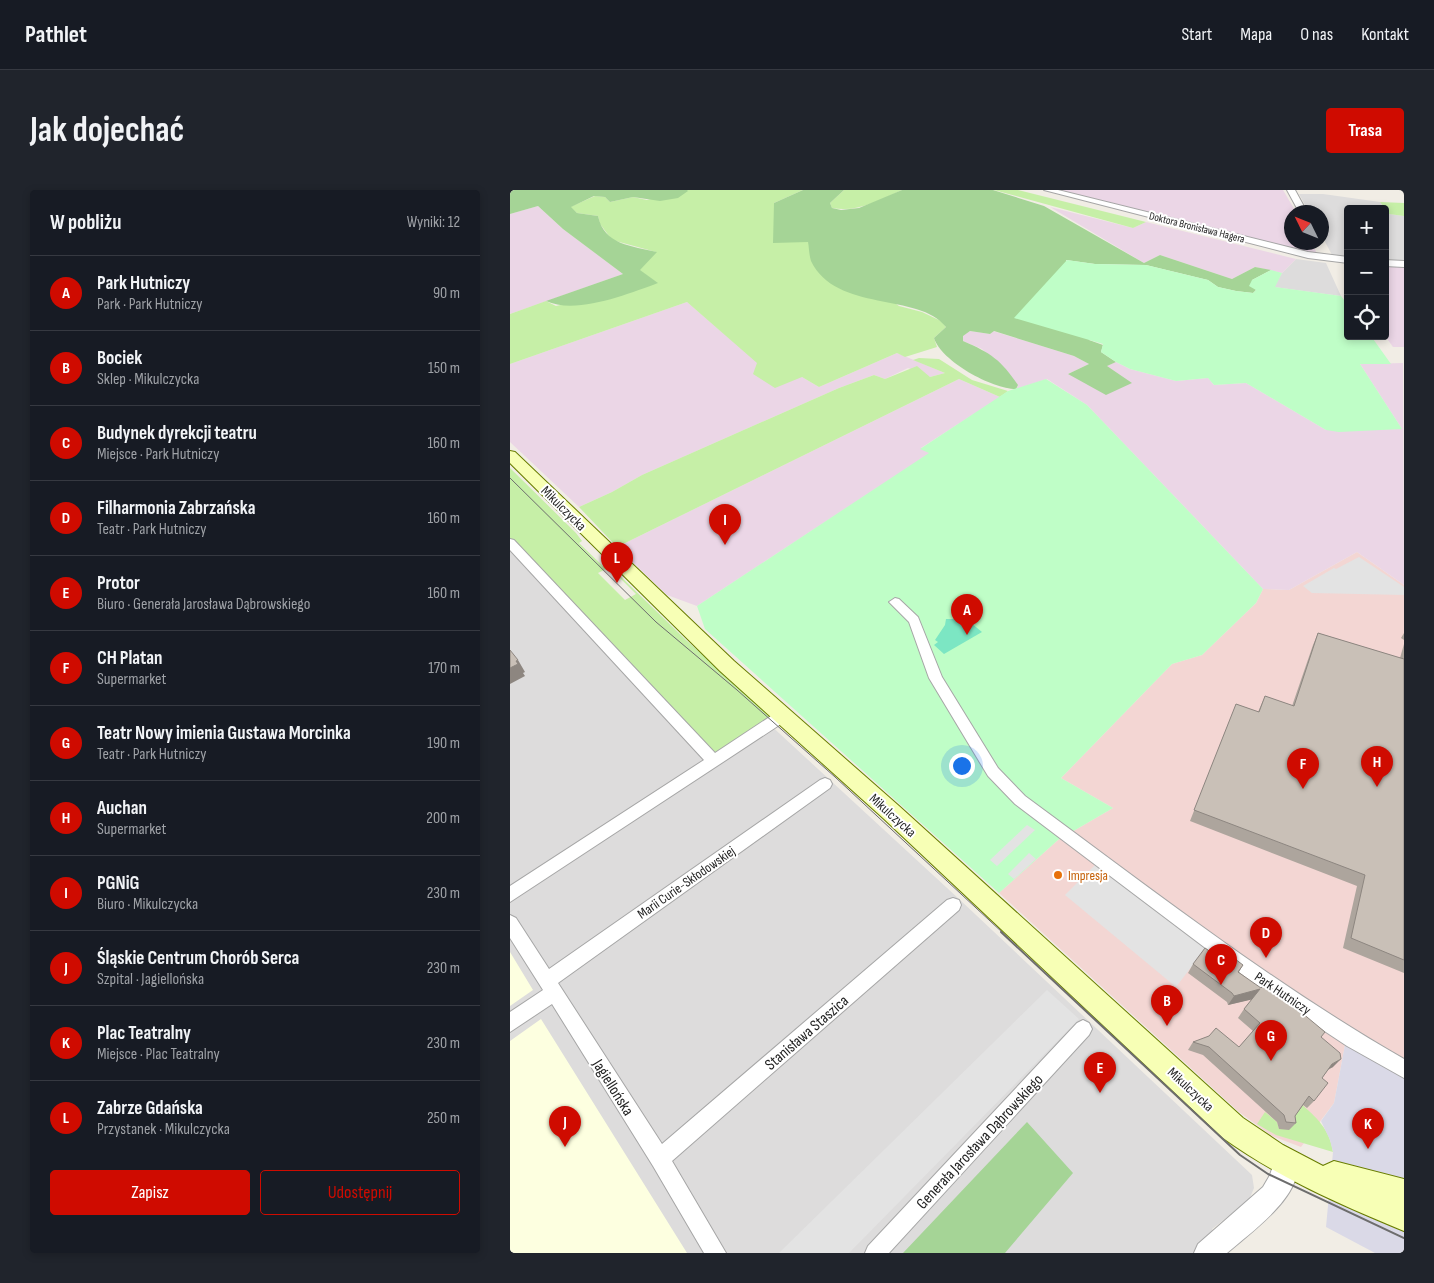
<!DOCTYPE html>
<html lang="pl">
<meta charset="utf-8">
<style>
:root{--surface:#171b24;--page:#20242c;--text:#f1f3f6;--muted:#9ea1a6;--line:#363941;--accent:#cf0b00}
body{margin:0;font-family:"Sofia Sans Condensed",sans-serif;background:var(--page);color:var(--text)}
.controls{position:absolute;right:15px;top:15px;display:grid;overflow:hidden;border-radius:5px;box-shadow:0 2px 8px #0003}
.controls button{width:45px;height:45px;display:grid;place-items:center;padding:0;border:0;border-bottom:1px solid var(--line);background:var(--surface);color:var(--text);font:25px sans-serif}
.compass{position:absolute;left:774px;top:15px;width:45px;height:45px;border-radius:50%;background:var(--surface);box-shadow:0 2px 8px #0003;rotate:313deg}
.you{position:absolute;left:451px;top:575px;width:18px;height:18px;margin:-12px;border:4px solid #fff;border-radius:50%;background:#1a73e8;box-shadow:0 0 0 8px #1a73e833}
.badge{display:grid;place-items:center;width:32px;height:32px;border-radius:50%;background:var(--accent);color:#fff;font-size:16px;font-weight:700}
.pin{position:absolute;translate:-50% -41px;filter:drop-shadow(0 1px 2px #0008)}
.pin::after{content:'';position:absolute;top:26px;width:18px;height:15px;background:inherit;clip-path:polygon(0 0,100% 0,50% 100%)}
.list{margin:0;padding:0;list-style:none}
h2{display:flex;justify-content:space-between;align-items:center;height:65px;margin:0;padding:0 20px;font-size:21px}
h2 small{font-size:16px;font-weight:400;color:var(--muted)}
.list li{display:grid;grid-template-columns:32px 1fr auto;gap:15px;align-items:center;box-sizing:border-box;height:75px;padding:0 20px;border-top:1px solid var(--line)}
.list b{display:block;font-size:19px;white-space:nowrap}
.list p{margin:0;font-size:16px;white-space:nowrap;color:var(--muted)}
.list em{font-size:16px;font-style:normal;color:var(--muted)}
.actions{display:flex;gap:10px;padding:15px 20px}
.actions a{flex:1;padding:11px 0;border:1px solid var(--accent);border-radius:5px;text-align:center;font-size:18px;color:var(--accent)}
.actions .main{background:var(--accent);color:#fff}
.icon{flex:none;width:28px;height:28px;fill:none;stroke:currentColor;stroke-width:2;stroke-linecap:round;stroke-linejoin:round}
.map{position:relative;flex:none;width:894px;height:1063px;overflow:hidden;border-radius:5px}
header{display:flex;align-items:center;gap:30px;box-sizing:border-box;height:70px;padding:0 25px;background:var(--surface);border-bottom:1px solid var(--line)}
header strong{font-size:24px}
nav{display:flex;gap:28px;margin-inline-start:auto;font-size:18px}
.intro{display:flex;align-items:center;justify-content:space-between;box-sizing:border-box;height:120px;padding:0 30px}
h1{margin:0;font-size:35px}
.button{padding:12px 22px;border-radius:5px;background:var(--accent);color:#fff;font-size:18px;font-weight:700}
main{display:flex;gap:30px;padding:0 30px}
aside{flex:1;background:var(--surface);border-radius:5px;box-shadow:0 2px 8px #0003}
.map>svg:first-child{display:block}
.residential{fill:#dddcdc}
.commercial{fill:#f3d6d3}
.industrial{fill:#ebd6e6}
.education{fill:#fdffe0}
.grass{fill:#c6efa7}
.forest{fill:#a5d496}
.park{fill:#bffec7}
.pitch{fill:#7ce6c3}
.parking{fill:#e3e3e3}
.plaza{fill:#dad9e7}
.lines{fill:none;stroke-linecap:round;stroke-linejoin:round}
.minor-casing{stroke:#a6a6a6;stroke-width:2}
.tertiary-casing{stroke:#a6a6a6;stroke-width:2}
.secondary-casing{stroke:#697d00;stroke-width:2}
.minor{fill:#fff;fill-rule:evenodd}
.tertiary{fill:#fff;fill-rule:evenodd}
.secondary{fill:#f7ffb5;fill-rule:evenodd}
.tram-far1{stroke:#6d6d6d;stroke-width:1}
.tram{stroke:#6d6d6d;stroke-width:2}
.wall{fill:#ada59d}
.shaded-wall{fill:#8d8680}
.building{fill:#c9c0b7;stroke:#8d8680}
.food-dot{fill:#e8710a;stroke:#fff;stroke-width:2}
.labels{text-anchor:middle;stroke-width:4;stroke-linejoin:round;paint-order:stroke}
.far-street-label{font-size:11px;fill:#1f1f1f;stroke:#fff}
.street-label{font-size:14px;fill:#1f1f1f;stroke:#fff}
.food-label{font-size:14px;fill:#c56008;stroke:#fff;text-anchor:start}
.near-street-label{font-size:16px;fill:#1f1f1f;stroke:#fff}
</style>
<header>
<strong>Pathlet</strong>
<nav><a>Start</a><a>Mapa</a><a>O nas</a><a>Kontakt</a></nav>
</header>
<div class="intro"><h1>Jak dojechać</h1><a class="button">Trasa</a></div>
<main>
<aside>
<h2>W pobliżu<small>Wyniki: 12</small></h2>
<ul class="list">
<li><span class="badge">A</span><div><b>Park Hutniczy</b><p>Park · Park Hutniczy</p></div><em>90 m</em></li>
<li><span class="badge">B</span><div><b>Bociek</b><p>Sklep · Mikulczycka</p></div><em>150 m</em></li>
<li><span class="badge">C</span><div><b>Budynek dyrekcji teatru</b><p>Miejsce · Park Hutniczy</p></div><em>160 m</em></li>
<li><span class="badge">D</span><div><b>Filharmonia Zabrzańska</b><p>Teatr · Park Hutniczy</p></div><em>160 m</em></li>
<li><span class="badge">E</span><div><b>Protor</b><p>Biuro · Generała Jarosława Dąbrowskiego</p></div><em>160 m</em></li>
<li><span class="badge">F</span><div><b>CH Platan</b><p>Supermarket</p></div><em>170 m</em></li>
<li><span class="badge">G</span><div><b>Teatr Nowy imienia Gustawa Morcinka</b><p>Teatr · Park Hutniczy</p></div><em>190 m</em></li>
<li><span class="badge">H</span><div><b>Auchan</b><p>Supermarket</p></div><em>200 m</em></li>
<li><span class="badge">I</span><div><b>PGNiG</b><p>Biuro · Mikulczycka</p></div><em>230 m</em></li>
<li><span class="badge">J</span><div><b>Śląskie Centrum Chorób Serca</b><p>Szpital · Jagiellońska</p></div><em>230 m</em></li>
<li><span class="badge">K</span><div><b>Plac Teatralny</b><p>Miejsce · Plac Teatralny</p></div><em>230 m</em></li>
<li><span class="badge">L</span><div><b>Zabrze Gdańska</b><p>Przystanek · Mikulczycka</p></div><em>250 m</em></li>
</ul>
<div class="actions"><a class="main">Zapisz</a><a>Udostępnij</a></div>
</aside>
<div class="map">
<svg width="894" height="1063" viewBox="0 0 894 1063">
<rect width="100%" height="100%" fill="#f1ede5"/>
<!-- residential -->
<path class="residential" d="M 789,4 L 813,4 L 870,12 L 875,19 L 838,19 L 838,66 L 822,65 L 812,46 L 812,22 L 799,22 Z
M 875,19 L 879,24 L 894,26 L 894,71 L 875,69 Z
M 786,69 L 816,73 L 831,106 L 764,97 L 772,83 Z
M 0,354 L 257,532 L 449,709 L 742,985 L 744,998 L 739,1010 L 702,1039 L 719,1063 L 0,1063 Z"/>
<!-- commercial -->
<path class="commercial" d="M 847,362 L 894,395 L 894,887 L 835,855 L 824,913 L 791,957 L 762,946 L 729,922 L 489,703 L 548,650 L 603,618 L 551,588 L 662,474 L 692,465 L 746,413 L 753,399 L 779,400 Z"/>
<!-- industrial -->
<path class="industrial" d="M 546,0 L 773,0 L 786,22 L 782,22 L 782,52 L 802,53 L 807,64 L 803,65 Z
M 28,16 L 53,39 L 113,84 L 0,124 L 0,24 Z
M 540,17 L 623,38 L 636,32 L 786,69 L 772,83 L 745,77 L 722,89 L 650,65 L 634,73 Z
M 875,76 L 894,77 L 894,157 L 883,157 L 875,146 Z
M 177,112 L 248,173 L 292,187 L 309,197 L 387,163 L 435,183 L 420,187 L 398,178 L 375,189 L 364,185 L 329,198 L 132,285 L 102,302 L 69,317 L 0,252 L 0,174 Z
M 460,141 L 480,144 L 483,141 L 564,166 L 579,174 L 558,184 L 621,193 L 596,176 L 606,172 L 620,179 L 666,191 L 698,188 L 704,195 L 736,193 L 816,240 L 892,239 L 850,174 L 893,173 L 894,395 L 847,362 L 779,400 L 753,399 L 577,215 L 537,189 L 506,199 L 508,195 L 472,159 L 453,151 L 452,146 Z
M 449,189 L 490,207 L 411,258 L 420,263 L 187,416 L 157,405 L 107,357 Z"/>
<!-- education -->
<path class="education" d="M 0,762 L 23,800 L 0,816 Z
M 31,829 L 177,1063 L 0,1063 L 0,851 Z"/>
<!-- grass -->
<path class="grass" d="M 177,0 L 293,0 L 264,13 L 298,52 L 389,116 L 412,122 L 431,131 L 436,137 L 424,148 L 427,157 L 395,167 L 387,163 L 309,197 L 292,187 L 265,198 L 243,184 L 247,173 L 177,112 L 0,174 L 0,124 L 36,111 L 46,116 L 147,93 L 129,80 L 146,62 L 102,50 L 90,34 L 88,26 L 67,23 L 60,17 L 85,6 L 95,7 L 100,12 L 123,7 L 137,10 Z
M 334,0 L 392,0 C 370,10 347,23 322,18 L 320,13 Z
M 484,0 L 508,0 L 636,32 L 623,38 Z
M 870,12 L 894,13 L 894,26 L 879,24 Z
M 409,168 L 429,169 L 462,190 L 498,201 L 490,207 L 449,189 L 107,357 L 69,317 L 102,302 L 132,285 L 329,198 L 364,185 L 375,189 L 407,176 L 420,187 L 435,183 L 403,170 Z
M 0,278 L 66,343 L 72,351 L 69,353 L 96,379 L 88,383 L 115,410 L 126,404 L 106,384 L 106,382 L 176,450 L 261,526 L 257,532 L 203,564 L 0,352 Z
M 790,913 C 806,927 820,939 823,962 L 766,945 L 747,934 L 755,922 L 767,932 L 769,939 Z"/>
<!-- forest -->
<path class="forest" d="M 0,0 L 177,0 L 178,1 L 168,8 L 150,11 L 123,7 L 100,12 L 95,7 L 84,6 L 61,17 L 67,23 L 88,26 C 94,55 122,56 147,62 L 130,80 L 148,93 C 118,104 66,125 36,111 L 113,84 L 53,39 L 28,16 L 0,24 Z
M 293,0 L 334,0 L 320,13 L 322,18 L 331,20 L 349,18 L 392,0 L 483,0 L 534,16 L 634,73 L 650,65 L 722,89 L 745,77 L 761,80 L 742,90 L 746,100 L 743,103 L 726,101 L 708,97 L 698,90 L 636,75 L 585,74 L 556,70 L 579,150 L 593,155 L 591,162 L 606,172 L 597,176 L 622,193 L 596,205 L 558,184 L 579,174 L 564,166 L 484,141 L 480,144 L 460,141 L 453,146 L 453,151 C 481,163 491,170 508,195 L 506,199 C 482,199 431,171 424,148 L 436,137 C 409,102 326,123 301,71 C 299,65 299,57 298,52 L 263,53 L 264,13 Z
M 517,932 L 563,983 L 495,1063 L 393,1063 Z"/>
<!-- park -->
<path class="park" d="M 557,70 L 585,74 L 636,75 L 698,90 L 708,97 L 726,101 L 743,103 L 746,100 L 739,96 L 742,90 L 761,80 L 772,83 L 765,97 L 831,106 L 838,115 L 838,146 L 861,146 L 881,174 L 850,174 L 892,239 L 829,242 L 816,240 L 736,193 L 704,195 L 698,188 L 666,191 L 620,179 L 606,172 L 591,162 L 593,154 L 504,128 Z
M 536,189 L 577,215 L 753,399 L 746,413 L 692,465 L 662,474 L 551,588 L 603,618 L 548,650 L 489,703 L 195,439 L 187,416 L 419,263 L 410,259 L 498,201 Z"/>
<!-- pitch -->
<path class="pitch" d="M 446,425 L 462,429 L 461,433 L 472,442 L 434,464 L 424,455 L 428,452 L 425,450 L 435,435 L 436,429 L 444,429 Z"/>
<!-- parking -->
<path class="parking" d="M 849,367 L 894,397 L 894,405 L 802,403 L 793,396 L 824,378 L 826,379 Z
M 517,635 L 525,640 L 487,676 L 480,670 Z
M 519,663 L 526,669 L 504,689 L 498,684 Z
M 589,671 L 698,755 L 666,797 L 555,705 Z
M 537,800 L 569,829 L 339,1063 L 269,1063 Z"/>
<!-- plaza -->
<path class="plaza" d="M 835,855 L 894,887 L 894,1063 L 865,1063 L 816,1037 L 823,962 L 820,950 L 811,931 L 824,913 Z"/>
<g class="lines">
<!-- minor casing -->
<g class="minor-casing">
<path id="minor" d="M 0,349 L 4,350 L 205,563 L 267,522 L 272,521 L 277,522 L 279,526 L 277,530 L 0,712 L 0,696 L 194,570 L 0,360 Z
M 385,408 L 389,409 L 408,427 L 432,487 L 488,578 L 515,606 C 639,697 760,792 894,869 L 894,888 L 837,856 L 739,791 L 505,614 L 478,586 L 419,488 L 399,432 L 379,412 Z
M 315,588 L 320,590 L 322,594 L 320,598 L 48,793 L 152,954 L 437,710 L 443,708 L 449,710 L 451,715 L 449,720 L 162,971 L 216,1063 L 194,1063 L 143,976 L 42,814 L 0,842 L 0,822 L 33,800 L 0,748 L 0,725 L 6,728 L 39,779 L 310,590 Z
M 573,830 L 579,833 L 582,839 L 579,845 L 379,1063 L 355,1063 L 358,1056 L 567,833 Z"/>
</g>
<!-- tertiary casing -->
<g class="tertiary-casing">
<path id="tertiary" d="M 534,0 L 548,0 L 798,62 L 838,67 L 838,73 L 798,68 Z
M 777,0 L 785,0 L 797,22 L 789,22 Z
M 875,70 L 894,71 L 894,77 L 875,76 Z
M 776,959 L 785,963 C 801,1001 742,1041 717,1063 L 684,1063 L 688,1054 L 753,997 L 760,985 L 767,963 Z"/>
</g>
<!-- secondary casing -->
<g class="secondary-casing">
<path id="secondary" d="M 0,261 L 5,262 L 224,471 L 389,616 L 733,928 L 773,955 L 813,976 L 824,971 L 894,989 L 894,1041 C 831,1015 769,988 713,948 L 373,628 L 210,481 L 0,273 Z"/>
</g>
<!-- minor -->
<use href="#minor" class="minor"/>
<!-- tertiary -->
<use href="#tertiary" class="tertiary"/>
<!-- secondary -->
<use href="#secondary" class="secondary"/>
<!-- tram-far1 -->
<path class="tram-far1" d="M 0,288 L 146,432 L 227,500 L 325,587 L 493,743"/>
<!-- tram -->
<path class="tram" d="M 491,742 L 730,965 L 758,984 L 894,1048"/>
</g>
<!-- wall -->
<path class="wall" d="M 808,443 L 890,468 L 894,454 L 894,783 L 833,758 L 847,696 L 680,631 L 726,514 L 748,522 L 755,506 L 782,516 L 803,455 Z
M 894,443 L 894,450 L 891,448 Z
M 715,772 L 733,775 L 729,782 L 811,847 L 823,877 L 818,880 L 812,888 L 804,911 L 797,918 L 793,915 L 785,926 L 786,933 L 779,940 L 769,939 L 767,932 L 693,865 L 678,860 L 683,852 L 729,857 L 743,841 L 728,828 L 734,819 L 742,809 L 718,815 L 717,812 L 678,783 L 683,774 Z"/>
<!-- shaded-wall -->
<path class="shaded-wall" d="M 8,470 L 15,482 L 13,483 L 15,486 L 0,494 L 0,478 L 6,471 Z
M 750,799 L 744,809 L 718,815 L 724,806 Z
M 831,869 L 823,877 L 814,881 L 822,874 Z"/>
<!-- building -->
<path class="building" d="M 808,443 L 894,469 L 894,770 L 841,748 L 855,685 L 684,620 L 726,514 L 749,522 L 755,506 L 784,516 Z
M 0,460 L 8,470 L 6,471 L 8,474 L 0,478 Z
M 695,758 L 715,772 L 725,769 L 733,775 L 728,782 L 751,798 L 756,793 L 815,842 L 811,847 L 830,863 L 831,869 L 822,874 L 812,888 L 818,893 L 804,911 L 799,906 L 785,926 L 786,933 L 776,932 L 774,925 L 699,857 L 683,852 L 699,846 L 706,838 L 729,857 L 750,833 L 734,819 L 750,799 L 724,806 L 722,803 L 683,774 Z"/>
<!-- markers -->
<circle class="food-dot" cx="548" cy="685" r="5"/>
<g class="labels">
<!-- far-street labels -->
<g class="far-street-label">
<text transform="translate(687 37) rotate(14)" y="4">Doktora Bronisława Hagera</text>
</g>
<!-- street labels -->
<g class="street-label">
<text transform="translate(54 318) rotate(45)" y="5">Mikulczycka</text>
<text transform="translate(383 625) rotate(42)" y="5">Mikulczycka</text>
<text transform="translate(176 692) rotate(-35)" y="5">Marii Curie-Skłodowskiej</text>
<text transform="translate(773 803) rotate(34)" y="5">Park Hutniczy</text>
<text transform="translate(681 899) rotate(43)" y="5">Mikulczycka</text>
</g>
<!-- food labels -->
<g class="food-label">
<text x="558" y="690">Impresja</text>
</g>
<!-- near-street labels -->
<g class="near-street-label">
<text transform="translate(296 842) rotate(-41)" y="6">Stanisława Staszica</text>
<text transform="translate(104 897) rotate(58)" y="6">Jagiellońska</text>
<text transform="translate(469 951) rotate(-47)" y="6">Generała Jarosława Dąbrowskiego</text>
</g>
</g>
</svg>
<div class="controls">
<button>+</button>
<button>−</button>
<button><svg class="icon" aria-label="locate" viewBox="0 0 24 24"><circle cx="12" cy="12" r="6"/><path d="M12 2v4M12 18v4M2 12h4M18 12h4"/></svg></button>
</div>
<svg class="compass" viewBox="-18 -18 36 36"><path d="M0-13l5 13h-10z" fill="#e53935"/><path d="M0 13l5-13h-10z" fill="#9ea1a6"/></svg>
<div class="you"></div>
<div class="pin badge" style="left:457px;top:445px">A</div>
<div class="pin badge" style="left:657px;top:836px">B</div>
<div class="pin badge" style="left:711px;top:795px">C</div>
<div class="pin badge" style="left:756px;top:768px">D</div>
<div class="pin badge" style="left:590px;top:903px">E</div>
<div class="pin badge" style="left:793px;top:599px">F</div>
<div class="pin badge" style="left:761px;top:871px">G</div>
<div class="pin badge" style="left:867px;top:597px">H</div>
<div class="pin badge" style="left:215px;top:355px">I</div>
<div class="pin badge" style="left:55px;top:957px">J</div>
<div class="pin badge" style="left:858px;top:959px">K</div>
<div class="pin badge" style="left:107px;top:393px">L</div>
</div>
</main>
